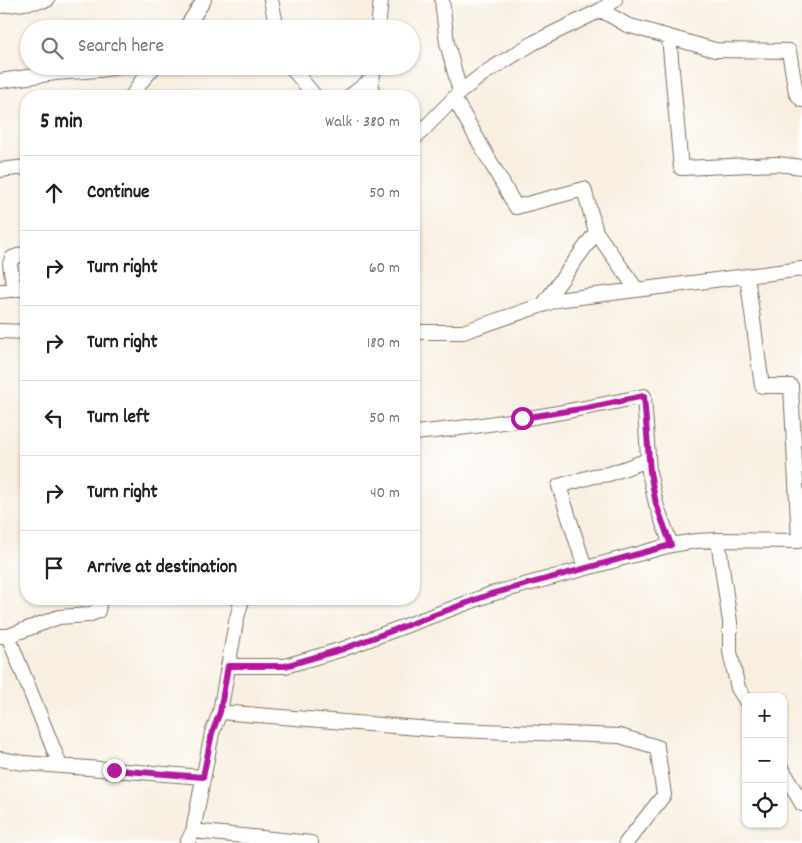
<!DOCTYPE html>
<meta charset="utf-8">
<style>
:root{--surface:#fff;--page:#f2f2f2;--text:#202124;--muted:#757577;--line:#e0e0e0}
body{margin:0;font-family:Dekko,sans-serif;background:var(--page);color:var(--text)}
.controls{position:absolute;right:15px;bottom:15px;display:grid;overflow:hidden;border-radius:10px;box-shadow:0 1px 4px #0004}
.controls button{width:45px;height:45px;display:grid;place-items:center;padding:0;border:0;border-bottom:1px solid var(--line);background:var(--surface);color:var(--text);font:25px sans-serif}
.stop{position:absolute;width:15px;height:15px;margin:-11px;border:4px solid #b5179e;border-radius:50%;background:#fff}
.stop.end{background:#b5179e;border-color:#fff;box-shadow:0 1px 5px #0008}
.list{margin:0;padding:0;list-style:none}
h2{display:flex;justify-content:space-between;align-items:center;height:65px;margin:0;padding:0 20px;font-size:21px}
h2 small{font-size:16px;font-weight:400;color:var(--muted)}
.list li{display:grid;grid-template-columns:32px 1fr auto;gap:15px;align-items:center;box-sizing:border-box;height:75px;padding:0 20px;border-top:1px solid var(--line)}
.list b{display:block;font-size:19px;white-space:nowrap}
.list em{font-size:16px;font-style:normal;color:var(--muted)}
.icon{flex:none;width:28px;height:28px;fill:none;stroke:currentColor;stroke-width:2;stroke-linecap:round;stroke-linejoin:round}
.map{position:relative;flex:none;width:802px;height:843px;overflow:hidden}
.search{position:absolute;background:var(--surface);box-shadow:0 1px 4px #0004;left:20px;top:20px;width:400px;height:55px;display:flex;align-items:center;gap:12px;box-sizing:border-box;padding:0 18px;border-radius:28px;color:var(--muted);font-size:19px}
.panel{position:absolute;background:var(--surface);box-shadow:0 1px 4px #0004;left:20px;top:90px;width:400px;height:515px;border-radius:20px}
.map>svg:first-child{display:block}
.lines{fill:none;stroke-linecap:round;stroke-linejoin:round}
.minor-casing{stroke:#7d6f62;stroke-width:16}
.minor{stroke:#fff;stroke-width:14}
.route{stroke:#b5179e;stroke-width:6}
</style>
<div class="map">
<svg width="802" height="843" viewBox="0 0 802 843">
<rect width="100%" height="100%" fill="#fff"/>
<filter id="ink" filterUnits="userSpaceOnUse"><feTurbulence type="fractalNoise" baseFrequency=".02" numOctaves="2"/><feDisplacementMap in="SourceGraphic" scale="10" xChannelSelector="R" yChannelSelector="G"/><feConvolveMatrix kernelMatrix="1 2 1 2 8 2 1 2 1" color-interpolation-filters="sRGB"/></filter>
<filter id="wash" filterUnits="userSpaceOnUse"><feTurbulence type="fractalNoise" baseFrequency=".0096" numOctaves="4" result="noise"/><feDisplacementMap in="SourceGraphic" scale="20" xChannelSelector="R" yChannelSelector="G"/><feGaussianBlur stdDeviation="1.12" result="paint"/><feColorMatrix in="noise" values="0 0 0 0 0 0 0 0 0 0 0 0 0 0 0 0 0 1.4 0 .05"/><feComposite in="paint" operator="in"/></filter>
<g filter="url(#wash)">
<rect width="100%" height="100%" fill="#f8efe1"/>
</g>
<g filter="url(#ink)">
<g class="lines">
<!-- minor casing -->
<g class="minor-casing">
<path id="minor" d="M 271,0 L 277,29
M 442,0 L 447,43 L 460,92
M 0,6 L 47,0
M 601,10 L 627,25 L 715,50 L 789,51 L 796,93 L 802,100
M 185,29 L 204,0
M 378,29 L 381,0
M 669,37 L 681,168 L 777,164 L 802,167
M 290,66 L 315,96
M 0,81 L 55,73 L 99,70 L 125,66
M 132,96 L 141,82 L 155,66
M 350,96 L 372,79
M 370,96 L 374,66
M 454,98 L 516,207 L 584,189 L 596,232 L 543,305
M 414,139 L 460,92 L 483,74 L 535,42 L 601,10 L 615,0
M 0,170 L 26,167
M 596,232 L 637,290
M 14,290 L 10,264 L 12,258 L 26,253
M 0,291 L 26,288
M 0,331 L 26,332
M 414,332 L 463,332 L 557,300 L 802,269
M 414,433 C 491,426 568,412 644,396 L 649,472 L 656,504 L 671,545
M 718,540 L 799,541 L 791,386 L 762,386 L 747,276
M 585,568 L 559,486 L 594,476 L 609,474 L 648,460
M 0,636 L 8,636 L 59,617 L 88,615 L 98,611 L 100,599
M 8,636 L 60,765
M 228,666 L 285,666 L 343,649 L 491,594 L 671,545 L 696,541 L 718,540 L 730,622 L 730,652 L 738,688 L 746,701
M 220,712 L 431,729 L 620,736 L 657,747 L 664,795 L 626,843
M 0,759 L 24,763 L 203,777
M 783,770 L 802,804
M 193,831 L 311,843
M 187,843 L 193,831 L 212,733 L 220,712 L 236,622 L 242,599"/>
</g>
<!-- minor -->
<use href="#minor" class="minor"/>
</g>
</g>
<g class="lines" filter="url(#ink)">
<!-- route -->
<path class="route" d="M 114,770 L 203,777 L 212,733 L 220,712 L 228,666 L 285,666 L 343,649 L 491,594 L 671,545 L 656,504 L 650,472 L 644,396 L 587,408 L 522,418"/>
</g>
</svg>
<div class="controls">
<button>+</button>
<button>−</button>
<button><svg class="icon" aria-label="locate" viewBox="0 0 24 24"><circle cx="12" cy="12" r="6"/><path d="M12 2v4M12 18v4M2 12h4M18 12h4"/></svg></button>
</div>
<div class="stop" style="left:522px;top:418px"></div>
<div class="stop end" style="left:114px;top:770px"></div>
<div class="search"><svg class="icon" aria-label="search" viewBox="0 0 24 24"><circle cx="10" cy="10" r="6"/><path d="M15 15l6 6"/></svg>Search here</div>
<section class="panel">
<h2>5 min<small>Walk · 380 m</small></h2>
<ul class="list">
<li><svg class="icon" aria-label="ahead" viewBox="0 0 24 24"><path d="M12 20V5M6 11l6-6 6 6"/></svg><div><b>Continue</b></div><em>50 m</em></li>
<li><svg class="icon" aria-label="right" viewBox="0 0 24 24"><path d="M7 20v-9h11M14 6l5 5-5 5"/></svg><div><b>Turn right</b></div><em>60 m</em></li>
<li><svg class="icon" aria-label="right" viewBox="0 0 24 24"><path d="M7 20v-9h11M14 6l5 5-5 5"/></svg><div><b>Turn right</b></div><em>180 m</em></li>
<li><svg class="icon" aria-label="left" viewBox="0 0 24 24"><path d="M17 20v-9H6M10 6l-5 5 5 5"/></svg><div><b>Turn left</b></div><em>50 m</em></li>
<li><svg class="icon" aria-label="right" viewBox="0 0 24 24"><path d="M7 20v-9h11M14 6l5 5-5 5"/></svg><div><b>Turn right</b></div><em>40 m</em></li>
<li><svg class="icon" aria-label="arrive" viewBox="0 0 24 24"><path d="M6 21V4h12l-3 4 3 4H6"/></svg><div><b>Arrive at destination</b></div></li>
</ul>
</section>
</div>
